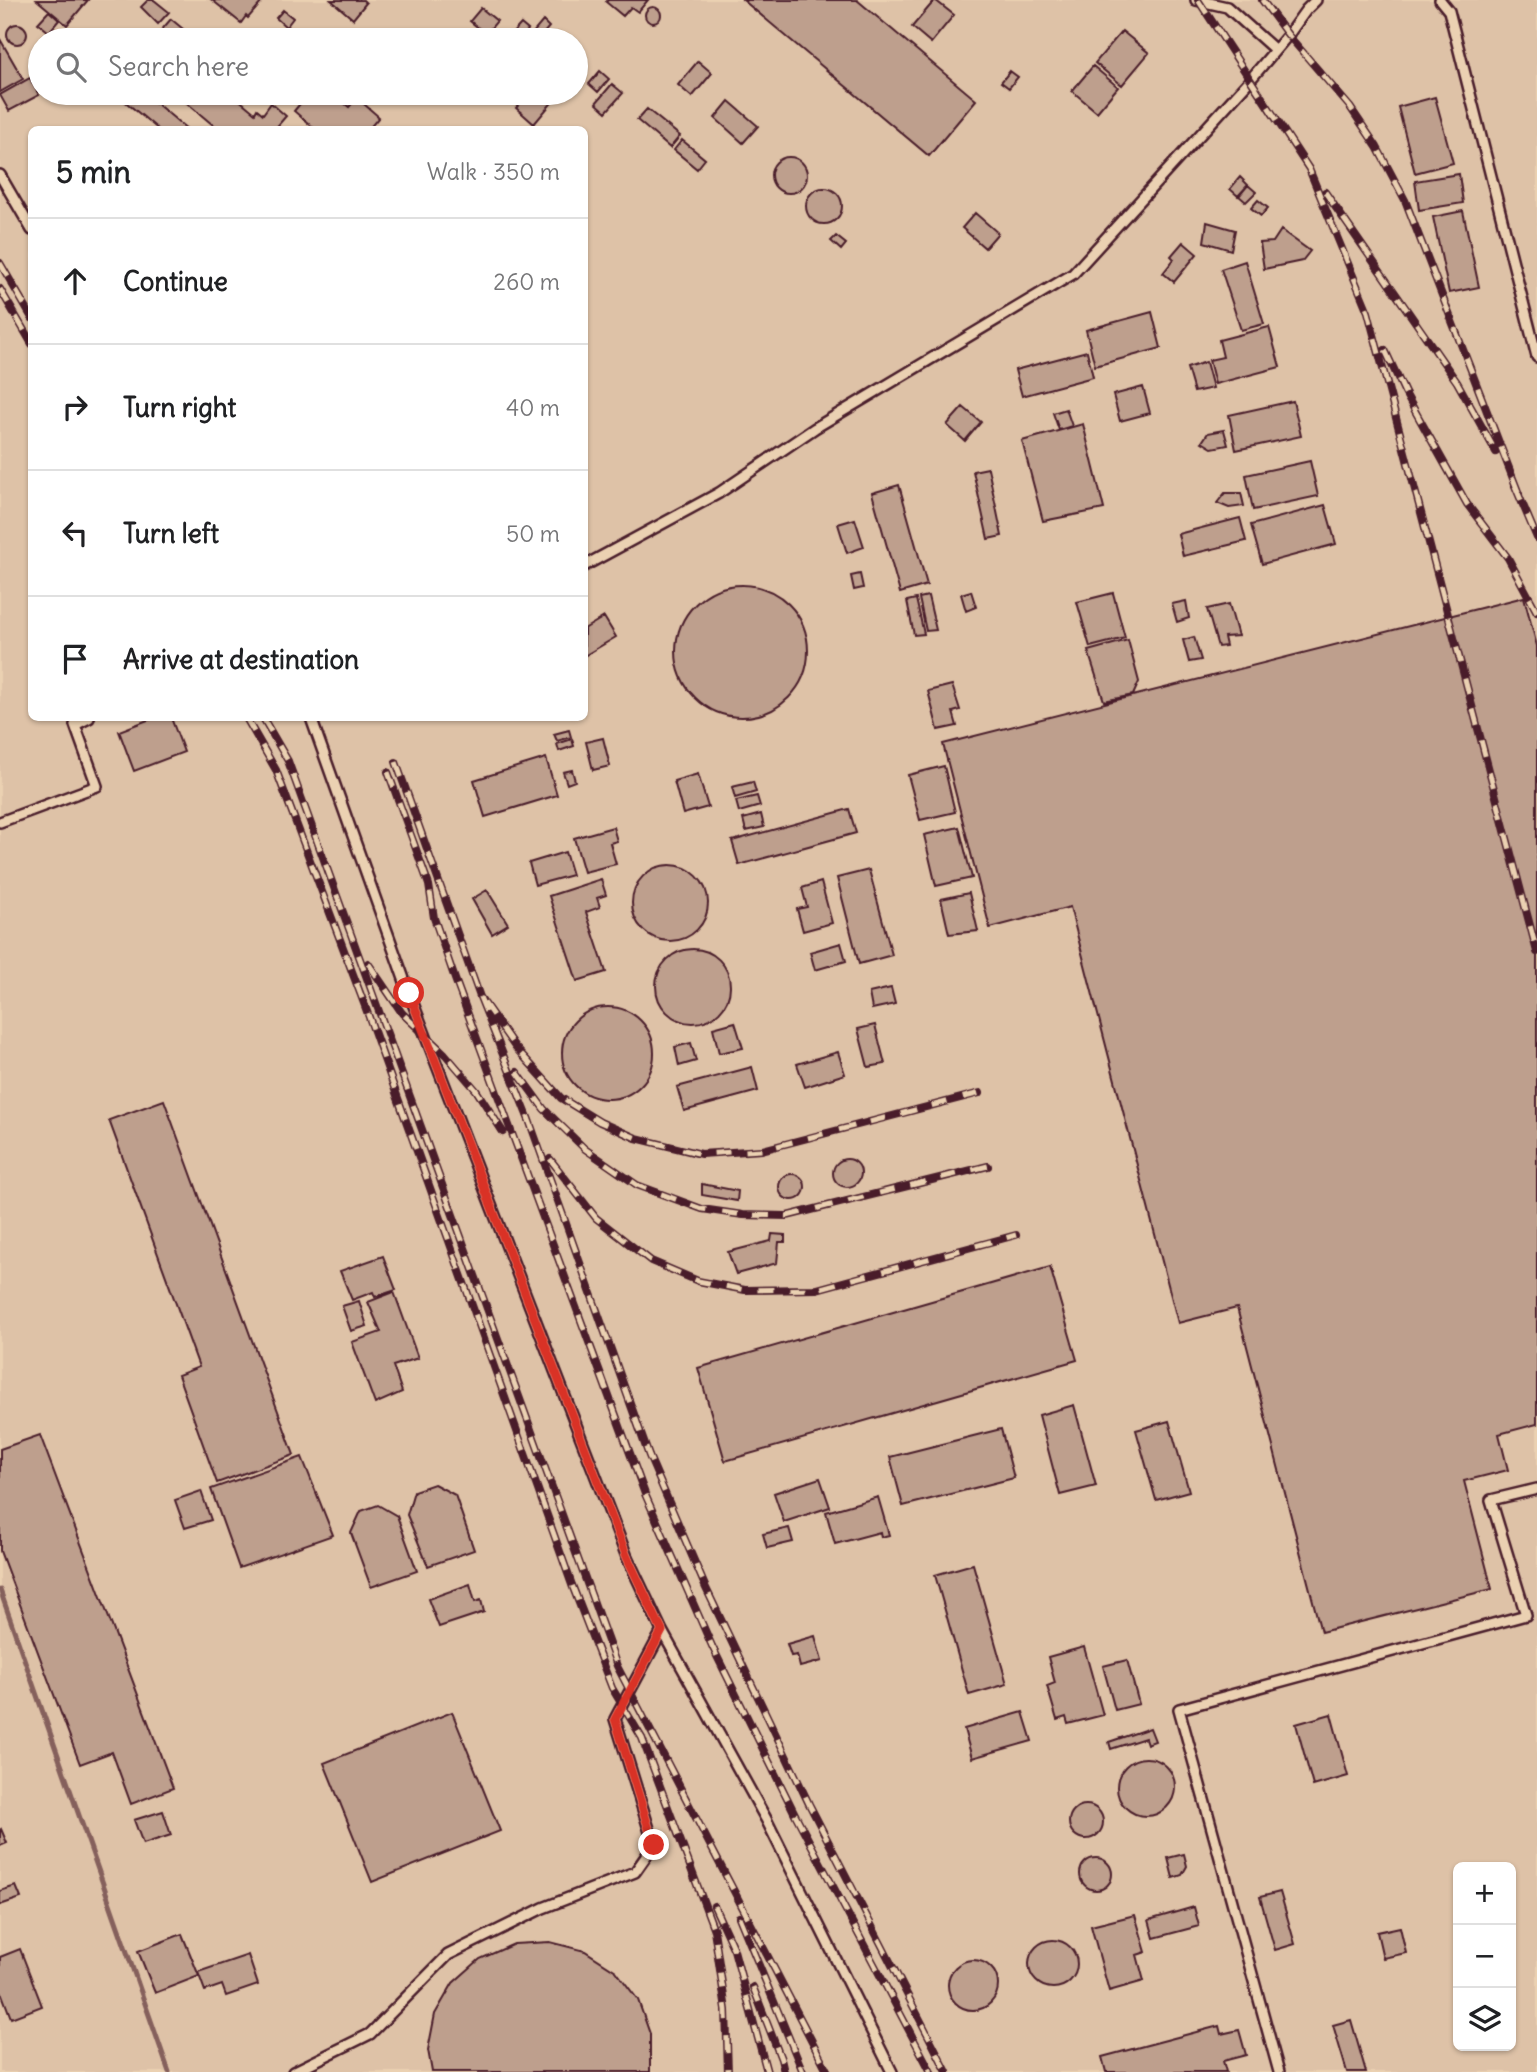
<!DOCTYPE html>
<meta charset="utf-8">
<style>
:root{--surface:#fff;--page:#f6f6f6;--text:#202124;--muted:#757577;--line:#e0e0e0}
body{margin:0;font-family:Delius,sans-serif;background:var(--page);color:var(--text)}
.controls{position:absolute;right:21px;bottom:21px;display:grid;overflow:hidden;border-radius:10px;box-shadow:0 2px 5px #0004}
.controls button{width:63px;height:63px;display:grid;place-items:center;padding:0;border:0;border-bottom:2px solid var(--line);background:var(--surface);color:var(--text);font:35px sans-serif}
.stop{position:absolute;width:21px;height:21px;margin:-16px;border:5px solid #d93025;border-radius:50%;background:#fff}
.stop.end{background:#d93025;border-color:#fff;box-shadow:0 2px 7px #0008}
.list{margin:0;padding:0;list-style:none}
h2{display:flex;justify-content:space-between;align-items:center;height:91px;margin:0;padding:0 28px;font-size:30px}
h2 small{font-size:23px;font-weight:400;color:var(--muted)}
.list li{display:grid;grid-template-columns:46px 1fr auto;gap:21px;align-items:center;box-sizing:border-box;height:126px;padding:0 28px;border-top:2px solid var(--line)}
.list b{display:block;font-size:26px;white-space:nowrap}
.list em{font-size:23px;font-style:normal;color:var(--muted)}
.icon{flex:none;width:38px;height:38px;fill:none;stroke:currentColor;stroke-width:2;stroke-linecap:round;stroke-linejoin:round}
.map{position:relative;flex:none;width:1537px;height:2072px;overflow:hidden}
.search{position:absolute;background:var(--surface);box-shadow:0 2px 5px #0004;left:28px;top:28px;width:560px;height:77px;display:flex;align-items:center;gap:18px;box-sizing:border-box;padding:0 24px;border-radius:38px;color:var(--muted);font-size:26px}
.panel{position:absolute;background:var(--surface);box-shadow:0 2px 5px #0004;left:28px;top:126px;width:560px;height:595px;border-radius:10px}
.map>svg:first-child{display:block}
.built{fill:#dec2a7;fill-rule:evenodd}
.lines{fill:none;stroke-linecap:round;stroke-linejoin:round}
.stream{stroke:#85605c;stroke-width:5}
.building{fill:#be9f8d;stroke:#4a1f2b;stroke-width:2}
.service-casing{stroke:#4a1f2b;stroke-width:14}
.service{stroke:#ebd1b2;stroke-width:9}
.rail-casing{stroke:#4a1f2b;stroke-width:8}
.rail{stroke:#ebd1b2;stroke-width:5;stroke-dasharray:16;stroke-linecap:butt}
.route{stroke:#d93025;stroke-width:9}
</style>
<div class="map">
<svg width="1537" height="2072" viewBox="0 0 1537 2072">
<rect width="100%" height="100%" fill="#ebd1b2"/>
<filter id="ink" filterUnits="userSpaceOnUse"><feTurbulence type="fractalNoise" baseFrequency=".0143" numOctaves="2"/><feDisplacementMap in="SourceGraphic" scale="14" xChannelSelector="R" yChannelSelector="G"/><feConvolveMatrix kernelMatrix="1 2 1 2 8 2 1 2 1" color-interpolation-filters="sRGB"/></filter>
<g filter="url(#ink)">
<!-- built -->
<path class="built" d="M 0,0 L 1537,0 L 1537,2072 L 0,2072 ZM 40,40 L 576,40 L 576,93 L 40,93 ZM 32,130 L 584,130 L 584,718 L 32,718 ZM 1458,1867 L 1511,1867 L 1511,2046 L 1458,2046 Z"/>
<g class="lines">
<!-- stream -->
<path class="stream" d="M 0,1590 L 169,2072"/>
</g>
<!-- building -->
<path class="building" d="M 37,0 L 88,0 L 67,25 Z
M 148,0 L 154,0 L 169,12 L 158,24 L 141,7 Z
M 212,0 L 259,0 L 262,2 L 248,18 L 246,16 L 241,23 Z
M 331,0 L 363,0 L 366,3 L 353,19 Z
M 608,0 L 648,0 L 638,12 L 631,7 L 623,16 L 606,2 Z
M 743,0 L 857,0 L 976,100 L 929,156 Z
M 935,0 L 954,15 L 931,43 L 912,27 Z
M645 15a8 8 0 1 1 16 0a8 8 0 1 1-16 0Z
M 481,8 L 497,21 L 486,34 L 470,21 Z
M 283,10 L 293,18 L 286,27 L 276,18 Z
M 49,11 L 59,20 L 49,32 L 38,23 Z
M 171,19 L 188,33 L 182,40 L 166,40 L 158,34 Z
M 543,21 L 549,27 L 538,40 L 527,40 Z
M7 34a10 10 0 1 1 20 0a10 10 0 1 1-20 0Z
M 521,24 L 528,30 L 520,40 L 517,40 L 511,35 Z
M 1122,31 L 1149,53 L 1122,85 L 1095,63 Z
M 0,39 L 23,79 L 0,92 Z
M 698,61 L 712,73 L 692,97 L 678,85 Z
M 1093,66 L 1118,87 L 1097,112 L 1072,91 Z
M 600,71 L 609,79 L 598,92 L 589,84 Z
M 1010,71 L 1018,77 L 1009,88 L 1001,82 Z
M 30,78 L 39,95 L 9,111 L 0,95 Z
M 612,84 L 623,93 L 606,112 L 596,103 Z
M 115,93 L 144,93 L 188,130 L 159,130 Z
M 175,93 L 231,93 L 255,113 L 257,109 L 263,114 L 271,103 L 286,116 L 274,130 L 219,130 Z
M 309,93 L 332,93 L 349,107 L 357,98 L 379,117 L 368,130 L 316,130 L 294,111 Z
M 529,93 L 560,93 L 534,124 L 516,108 Z
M 1435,97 L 1453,163 L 1415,173 L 1398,107 Z
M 729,101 L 758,126 L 743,143 L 715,118 Z
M 647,109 L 680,136 L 670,148 L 637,120 Z
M 682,140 L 705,159 L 697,169 L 674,150 Z
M771 175a18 18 0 1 1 36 0a18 18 0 1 1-36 0Z
M 1459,174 L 1463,203 L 1419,210 L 1415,181 Z
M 1240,177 L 1248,185 L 1238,196 L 1230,189 Z
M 1248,185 L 1256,192 L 1246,202 L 1239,196 Z
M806 206a18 18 0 1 1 36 0a18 18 0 1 1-36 0Z
M 1258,200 L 1268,208 L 1261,216 L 1251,208 Z
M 1463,211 L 1479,287 L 1449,293 L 1433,217 Z
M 975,213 L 998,233 L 985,248 L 962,228 Z
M 1207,222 L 1235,230 L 1231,250 L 1204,242 Z
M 1281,230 L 1310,251 L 1302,261 L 1264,269 L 1260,243 L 1273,242 Z
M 836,236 L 846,244 L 841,250 L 831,241 Z
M 1183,242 L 1197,254 L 1174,282 L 1163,273 L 1174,259 L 1171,256 Z
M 1245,261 L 1264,324 L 1241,330 L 1221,269 Z
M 1152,312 L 1161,348 L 1095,366 L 1086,330 Z
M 1269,327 L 1280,367 L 1215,384 L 1209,360 L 1223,357 L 1219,340 Z
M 1087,351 L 1093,377 L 1022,396 L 1015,370 Z
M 1206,362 L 1213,388 L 1194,392 L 1187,368 Z
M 1143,387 L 1150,413 L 1120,421 L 1113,395 Z
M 1293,401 L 1301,436 L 1236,450 L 1229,415 Z
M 963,407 L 981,422 L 965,441 L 947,425 Z
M 1066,409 L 1072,426 L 1059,430 L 1053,413 Z
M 1083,424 L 1104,509 L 1043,521 L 1022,441 Z
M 1224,430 L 1228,445 L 1212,448 L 1202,442 L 1208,433 Z
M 1310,461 L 1318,496 L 1253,510 L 1246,475 Z
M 988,468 L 1002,536 L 988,539 L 973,471 Z
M 899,485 L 927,585 L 900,593 L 872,493 Z
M 1225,493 L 1241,493 L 1244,506 L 1229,508 L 1217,503 Z
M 1325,505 L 1336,544 L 1262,564 L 1251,525 Z
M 1240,518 L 1246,541 L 1183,556 L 1178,534 Z
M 855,519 L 864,547 L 847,553 L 838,524 Z
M 860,574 L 863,588 L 854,590 L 851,576 Z
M676 651a66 66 0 1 1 132 0a66 66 0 1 1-132 0Z
M 971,591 L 976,607 L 966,611 L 961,594 Z
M 1113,593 L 1125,638 L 1090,647 L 1077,602 Z
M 928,596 L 936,630 L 926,631 L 919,598 Z
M 1524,597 L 1537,646 L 1537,1424 L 1499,1434 L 1508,1470 L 1464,1481 L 1492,1589 L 1321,1632 L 1237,1308 L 1178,1323 L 1070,907 L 990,928 L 943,744 Z
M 916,599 L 924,634 L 914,635 L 907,601 Z
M 1186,601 L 1189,618 L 1177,622 L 1172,604 Z
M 1229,604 L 1238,636 L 1224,637 L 1226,646 L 1218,647 L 1207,609 Z
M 604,617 L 616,637 L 584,656 L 584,629 Z
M 1194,637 L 1201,660 L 1189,662 L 1183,640 Z
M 1128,640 L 1139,682 L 1133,695 L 1104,701 L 1088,651 Z
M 952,685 L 960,710 L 953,712 L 957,726 L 938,730 L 928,691 Z
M 153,718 L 171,718 L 184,752 L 134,771 L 119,731 Z
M 569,730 L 571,737 L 557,741 L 554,734 Z
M 603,738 L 610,766 L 593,770 L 586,742 Z
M 572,739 L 574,746 L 559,751 L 557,744 Z
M 546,758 L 557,795 L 485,817 L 474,780 Z
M 944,766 L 955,812 L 920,820 L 908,775 Z
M 572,770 L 575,781 L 567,784 L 563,772 Z
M 698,774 L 708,807 L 683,814 L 674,781 Z
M 753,782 L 756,792 L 735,798 L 732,787 Z
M 757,796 L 760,806 L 739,812 L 736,801 Z
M 849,809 L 856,833 L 739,865 L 732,841 Z
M 761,814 L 764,827 L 746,831 L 743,819 Z
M 613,827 L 617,841 L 610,843 L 616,864 L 584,872 L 574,838 Z
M 959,827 L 972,878 L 936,886 L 924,835 Z
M 565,852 L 572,875 L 535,885 L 529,863 Z
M632 903a38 38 0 1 1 76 0a38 38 0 1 1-76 0Z
M 869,870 L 892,955 L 859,964 L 837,878 Z
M 601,879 L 606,895 L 597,898 L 600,907 L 586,912 L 606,972 L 577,981 L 549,896 Z
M 821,882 L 832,923 L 803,931 L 797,909 L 807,907 L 802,888 Z
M 487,890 L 508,924 L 492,934 L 472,899 Z
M 969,893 L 978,931 L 949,934 L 941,899 Z
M 841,943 L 846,961 L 815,970 L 810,952 Z
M656 986a37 37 0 1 1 74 0a37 37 0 1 1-74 0Z
M 891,988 L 895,1004 L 872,1009 L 869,993 Z
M562 1053a46 46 0 1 1 92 0a46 46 0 1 1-92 0Z
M 735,1022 L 743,1048 L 719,1053 L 713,1028 Z
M 875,1025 L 885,1064 L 868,1067 L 858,1029 Z
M 691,1043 L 696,1061 L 679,1066 L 675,1047 Z
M 838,1052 L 845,1074 L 805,1087 L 797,1064 Z
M 752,1067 L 758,1091 L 684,1111 L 677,1087 Z
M 164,1100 L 294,1455 L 217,1483 L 178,1375 L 199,1367 L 109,1120 Z
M833 1173a14 14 0 1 1 28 0a14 14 0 1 1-28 0Z
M779 1187a13 13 0 1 1 26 0a13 13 0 1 1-26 0Z
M 702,1184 L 738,1191 L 737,1201 L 702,1195 Z
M 772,1234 L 785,1235 L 785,1242 L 779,1242 L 777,1263 L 736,1274 L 728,1252 L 771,1241 Z
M 383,1256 L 396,1290 L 375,1297 L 373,1292 L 352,1300 L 340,1271 Z
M 1050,1267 L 1077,1360 L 725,1461 L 698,1368 Z
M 394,1292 L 418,1358 L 393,1366 L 402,1392 L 375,1404 L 352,1342 L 381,1332 L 368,1302 Z
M 359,1301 L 367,1326 L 351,1331 L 342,1306 Z
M 1074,1405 L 1096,1486 L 1060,1495 L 1039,1415 Z
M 1169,1421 L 1189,1491 L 1156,1500 L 1136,1430 Z
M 1001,1429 L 1014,1478 L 903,1506 L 890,1457 Z
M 40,1435 L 173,1788 L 131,1804 L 112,1752 L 80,1764 L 0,1551 L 0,1449 Z
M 302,1457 L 333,1535 L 239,1568 L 211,1489 Z
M 820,1478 L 830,1507 L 784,1522 L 774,1493 Z
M 434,1484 L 455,1495 L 474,1550 L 428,1566 L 407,1515 L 414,1491 Z
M 201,1491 L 211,1520 L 185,1528 L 175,1500 Z
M 878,1497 L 889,1535 L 881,1537 L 880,1532 L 835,1544 L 826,1512 Z
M 378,1505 L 397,1516 L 417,1571 L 371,1587 L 351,1533 L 361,1511 Z
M 789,1528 L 793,1542 L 767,1548 L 763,1534 Z
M 973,1564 L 1007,1684 L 969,1695 L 935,1575 Z
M 470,1584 L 475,1602 L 481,1600 L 484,1612 L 439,1627 L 428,1599 Z
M 815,1636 L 822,1661 L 800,1667 L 797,1655 L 791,1656 L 787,1644 Z
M 1084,1647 L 1103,1715 L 1068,1724 L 1066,1717 L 1057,1720 L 1047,1686 L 1055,1683 L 1048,1657 Z
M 1127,1660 L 1139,1704 L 1115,1710 L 1103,1666 Z
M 452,1712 L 500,1831 L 372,1882 L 324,1763 Z
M 1023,1712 L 1032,1741 L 972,1758 L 964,1729 Z
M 1331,1714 L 1348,1776 L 1313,1786 L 1296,1724 Z
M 1150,1728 L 1155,1741 L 1147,1744 L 1145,1738 L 1111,1749 L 1109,1742 Z
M1117 1787a29 29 0 1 1 58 0a29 29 0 1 1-58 0Z
M1069 1822a17 17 0 1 1 34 0a17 17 0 1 1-34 0Z
M 163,1811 L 171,1835 L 143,1844 L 134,1820 Z
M 1,1829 L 7,1843 L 0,1846 L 0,1830 Z
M 1184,1854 L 1187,1866 L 1182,1875 L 1173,1878 L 1168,1858 Z
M1080 1874a16 16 0 1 1 32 0a16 16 0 1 1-32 0Z
M 16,1886 L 21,1898 L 0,1905 L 0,1891 Z
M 1280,1892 L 1295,1944 L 1275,1950 L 1260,1897 Z
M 1194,1907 L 1199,1926 L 1154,1938 L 1149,1920 Z
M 1135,1915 L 1146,1952 L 1137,1955 L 1144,1981 L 1109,1991 L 1091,1926 Z
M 1400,1927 L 1406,1953 L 1383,1958 L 1377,1932 Z
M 182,1934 L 199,1976 L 155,1993 L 138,1951 Z
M1029 1964a24 24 0 1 1 48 0a24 24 0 1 1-48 0Z
M 550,1942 L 585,1951 L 616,1971 L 638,2000 L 650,2034 L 650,2072 L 432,2072 L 428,2050 L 435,2014 L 453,1983 L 480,1959 L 514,1944 Z
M 20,1949 L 42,2006 L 11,2018 L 0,1989 L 0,1957 Z
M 248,1955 L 258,1985 L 226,1996 L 222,1985 L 205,1991 L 198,1972 Z
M948 1985a25 25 0 1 1 50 0a25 25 0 1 1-50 0Z
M 1351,2020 L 1366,2072 L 1347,2072 L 1333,2025 Z
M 1219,2026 L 1221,2034 L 1239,2030 L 1246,2055 L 1223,2061 L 1226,2072 L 1106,2072 L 1102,2057 Z"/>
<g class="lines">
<!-- service casing -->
<g class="service-casing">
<path id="service" d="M 1196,0 L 1227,7 L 1274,49
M 1440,0 L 1449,11 L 1537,357
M 0,175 L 32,230
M 584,566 L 719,493 L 815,428 L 1073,274 L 1250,80 L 1288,35 L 1306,10 L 1316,0
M 311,718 L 409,993 L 627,1557 L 662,1631 L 766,1819 L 892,2072
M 0,822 L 97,786 L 75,725 L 89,718
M 293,2072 L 370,2034 L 448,1955 L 543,1908 L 635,1872 L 654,1845 L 615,1719 L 662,1631
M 1279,2072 L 1179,1709 L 1526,1615 L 1491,1500 L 1537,1489"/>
</g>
<!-- service -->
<use href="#service" class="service"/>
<!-- rail casing -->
<g class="rail-casing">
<path id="rail" d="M 1198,0 L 1309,169 L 1368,312 L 1537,952
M 1262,0 L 1288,35 L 1350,107 L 1377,147 L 1405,200 L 1519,494
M 1325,192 L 1457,382 L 1496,452
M 0,263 L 32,318
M 0,289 L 32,344
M 1385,350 L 1405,393 L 1467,504 L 1508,558 L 1537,612
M 1515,486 L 1537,538
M 246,718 L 276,770 L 365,1006 L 572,1585 L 612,1688 L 642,1738 L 714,1930 L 726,2010 L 728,2072
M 263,718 L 288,761 L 617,1666 L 828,2072
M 396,762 L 480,997 L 515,1047 L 561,1098 L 600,1122 L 636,1138 L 701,1154 L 762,1150 L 980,1093
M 388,772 L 429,885 L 434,918 L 455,979 L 645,1494 L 712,1646 L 796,1816 L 931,2072
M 368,963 L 402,1013 L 445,1054 L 476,1090 L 503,1132
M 480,997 L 529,1120 L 649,1456 L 705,1586 L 809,1804 L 947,2072
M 517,1072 L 544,1109 L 585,1149 L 637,1185 L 702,1209 L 743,1215 L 787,1216 L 988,1166
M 550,1159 L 596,1218 L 651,1261 L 698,1281 L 745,1290 L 817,1289 L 1016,1235
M 714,1906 L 734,1950 L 767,2072
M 739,1917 L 803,2072
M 753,1987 L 781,2059 L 784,2072"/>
</g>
<!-- rail -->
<use href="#rail" class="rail"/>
</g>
</g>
<g class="lines" filter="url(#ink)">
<!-- route -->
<path class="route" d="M 409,993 L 627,1557 L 662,1631 L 615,1719 L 654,1845"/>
</g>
</svg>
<div class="controls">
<button>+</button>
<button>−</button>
<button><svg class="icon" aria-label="layers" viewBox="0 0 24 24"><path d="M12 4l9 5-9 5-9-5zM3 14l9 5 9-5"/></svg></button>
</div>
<div class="stop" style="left:409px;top:993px"></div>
<div class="stop end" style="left:654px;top:1845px"></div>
<div class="search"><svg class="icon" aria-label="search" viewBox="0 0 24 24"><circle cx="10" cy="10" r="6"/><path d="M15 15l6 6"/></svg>Search here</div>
<section class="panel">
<h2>5 min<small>Walk · 350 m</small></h2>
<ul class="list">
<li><svg class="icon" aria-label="ahead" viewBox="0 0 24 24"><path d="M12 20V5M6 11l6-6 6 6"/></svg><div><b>Continue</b></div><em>260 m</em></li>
<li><svg class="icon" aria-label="right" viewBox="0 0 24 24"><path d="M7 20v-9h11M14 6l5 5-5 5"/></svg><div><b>Turn right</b></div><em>40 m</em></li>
<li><svg class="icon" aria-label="left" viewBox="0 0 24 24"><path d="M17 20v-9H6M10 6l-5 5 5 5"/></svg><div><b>Turn left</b></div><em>50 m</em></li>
<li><svg class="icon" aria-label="arrive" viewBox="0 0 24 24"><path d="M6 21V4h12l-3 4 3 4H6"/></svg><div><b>Arrive at destination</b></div></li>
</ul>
</section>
</div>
